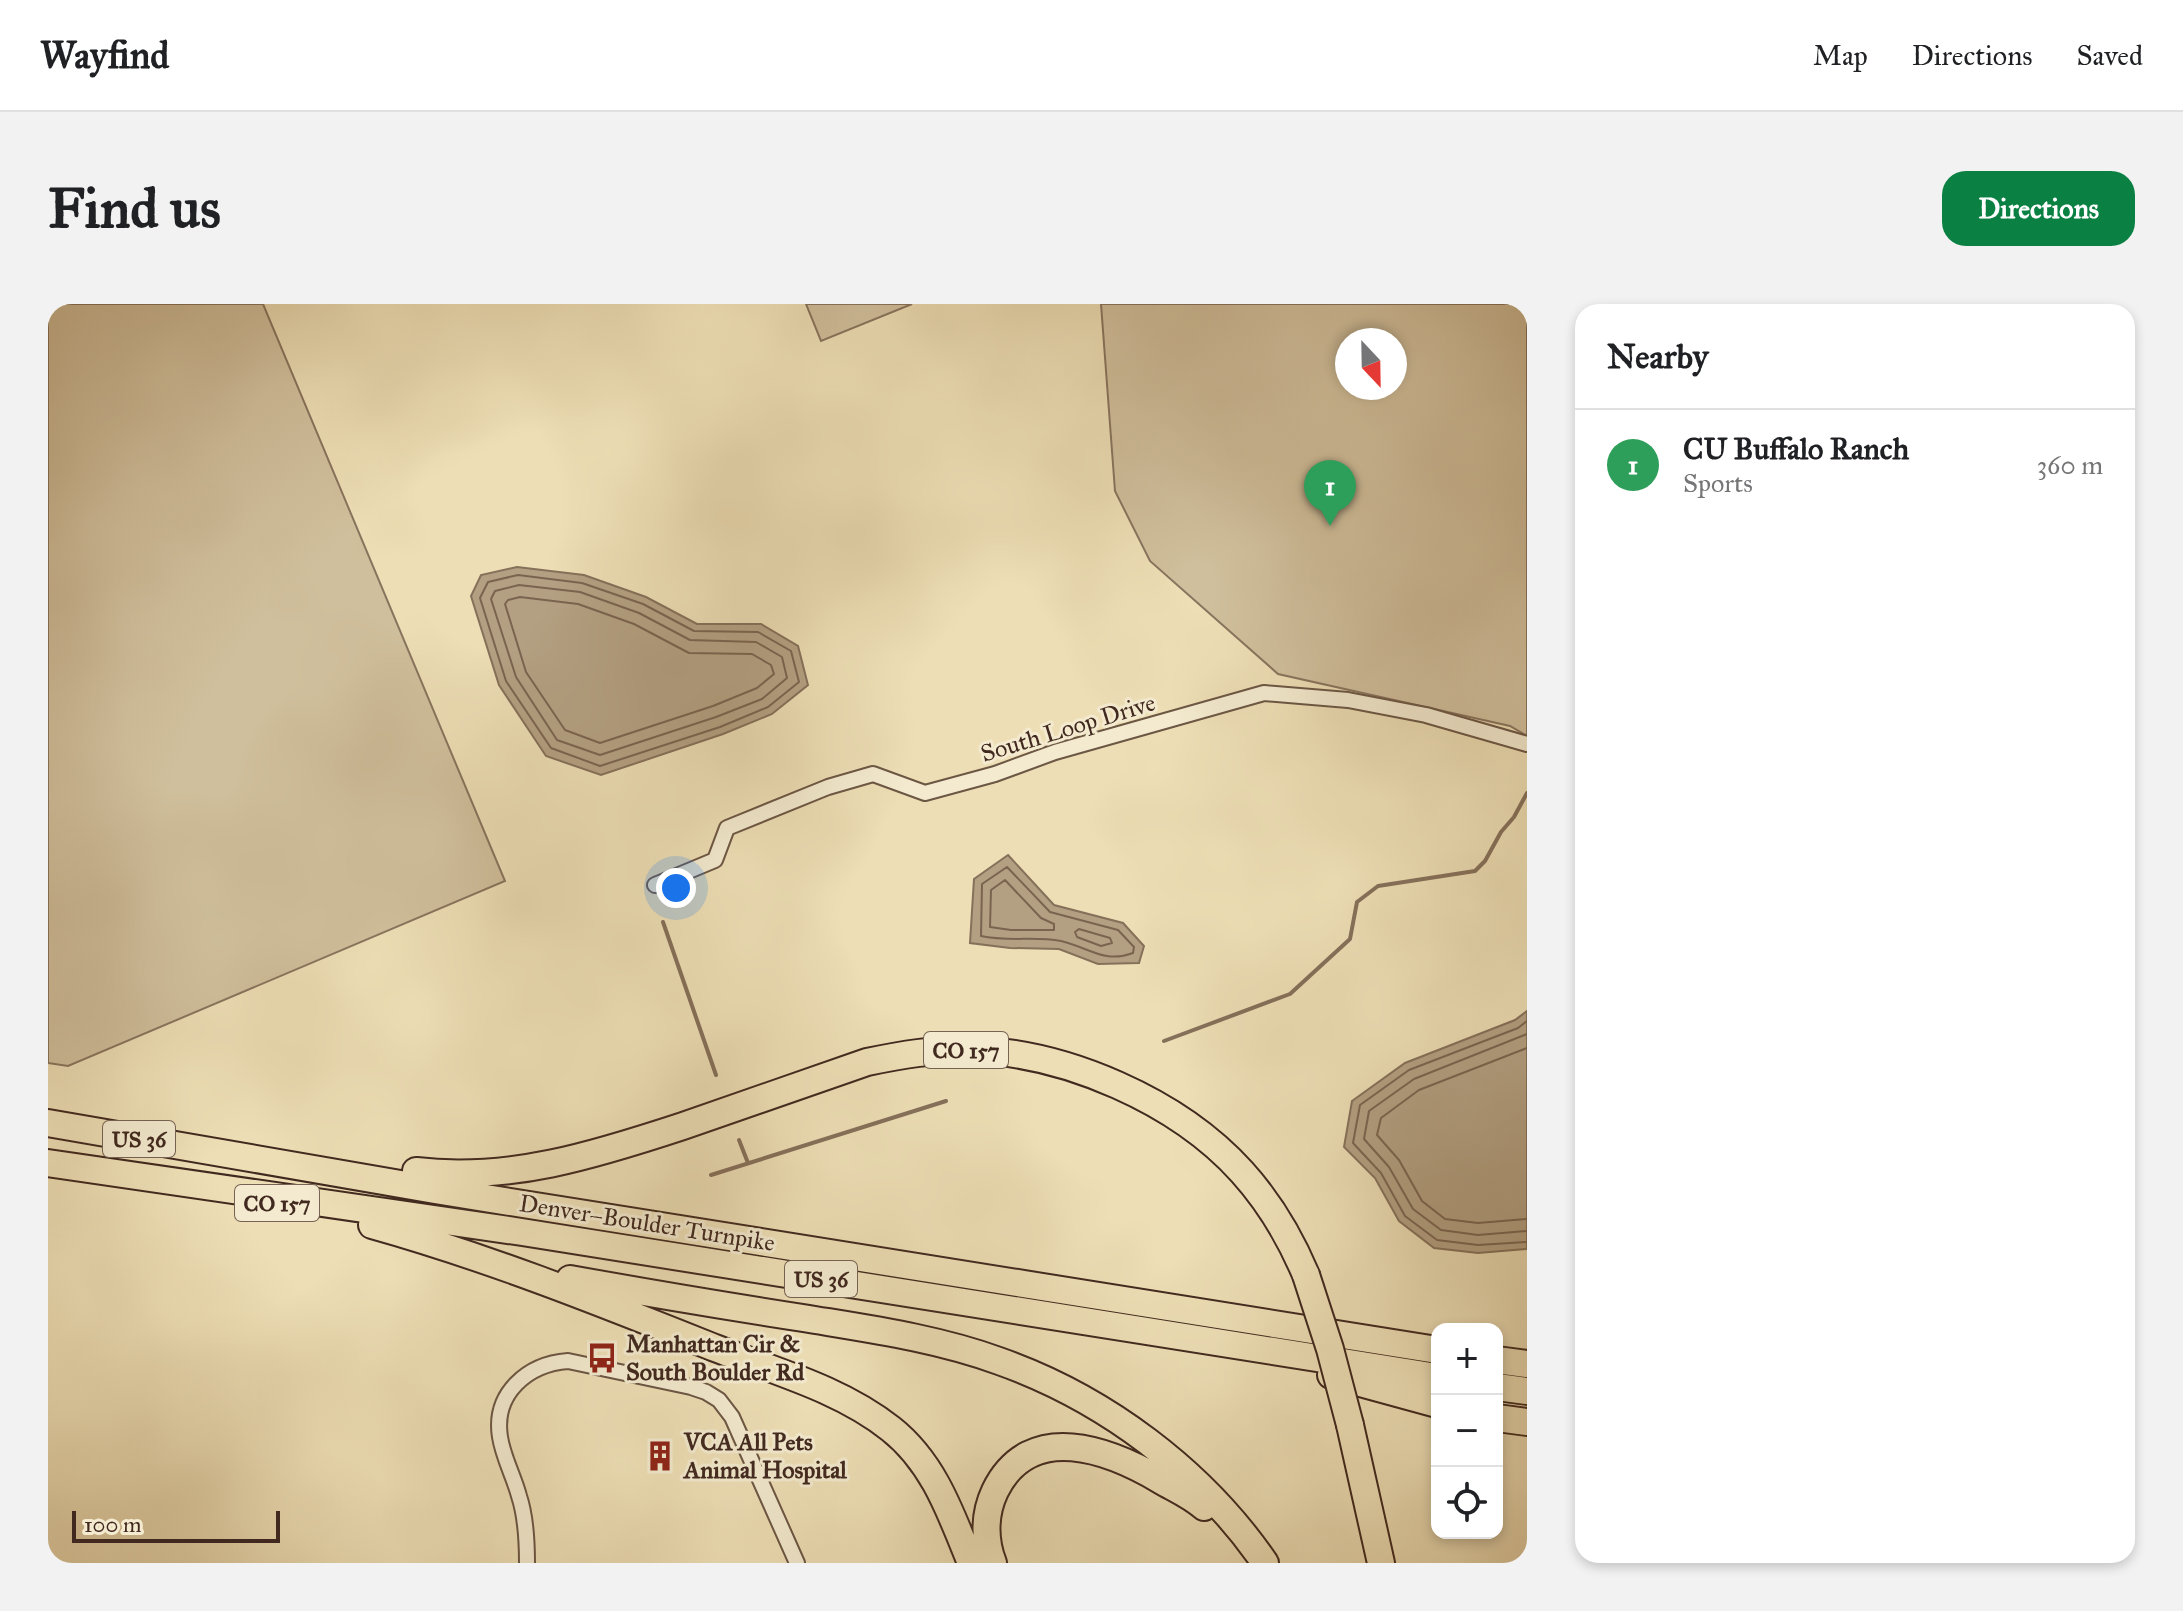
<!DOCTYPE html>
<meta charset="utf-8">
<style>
:root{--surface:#fff;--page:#f2f2f2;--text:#202124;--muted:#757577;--line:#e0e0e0;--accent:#0b8043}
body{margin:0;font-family:"IM FELL Great Primer",serif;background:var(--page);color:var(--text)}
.controls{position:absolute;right:24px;bottom:24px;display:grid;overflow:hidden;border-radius:16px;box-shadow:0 4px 12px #0003}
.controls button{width:72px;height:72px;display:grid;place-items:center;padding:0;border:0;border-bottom:2px solid var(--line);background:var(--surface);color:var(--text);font:40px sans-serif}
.compass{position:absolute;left:1287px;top:24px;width:72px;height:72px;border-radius:50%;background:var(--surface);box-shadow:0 4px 12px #0003;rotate:158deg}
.scale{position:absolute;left:24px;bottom:20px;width:208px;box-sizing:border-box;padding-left:8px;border:4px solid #41291f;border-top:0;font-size:22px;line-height:28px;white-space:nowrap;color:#41291f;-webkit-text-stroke:6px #f3eacf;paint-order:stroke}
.you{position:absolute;left:628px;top:584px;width:28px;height:28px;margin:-20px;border:6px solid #fff;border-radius:50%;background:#1a73e8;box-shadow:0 0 0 12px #1a73e833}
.badge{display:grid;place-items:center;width:52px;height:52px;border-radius:50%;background:var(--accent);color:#fff;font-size:26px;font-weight:700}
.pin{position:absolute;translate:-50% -66px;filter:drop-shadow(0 2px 4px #0008)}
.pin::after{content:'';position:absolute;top:42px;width:28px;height:24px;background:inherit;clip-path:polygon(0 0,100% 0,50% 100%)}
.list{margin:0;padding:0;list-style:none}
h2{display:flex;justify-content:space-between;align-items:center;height:104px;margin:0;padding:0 32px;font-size:34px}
h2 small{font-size:26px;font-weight:400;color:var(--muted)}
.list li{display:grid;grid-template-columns:52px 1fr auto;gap:24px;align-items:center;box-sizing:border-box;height:112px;padding:0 32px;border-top:2px solid var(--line)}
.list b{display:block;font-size:30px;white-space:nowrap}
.list p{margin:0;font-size:26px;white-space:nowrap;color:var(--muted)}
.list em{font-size:26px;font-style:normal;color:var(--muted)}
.icon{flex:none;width:44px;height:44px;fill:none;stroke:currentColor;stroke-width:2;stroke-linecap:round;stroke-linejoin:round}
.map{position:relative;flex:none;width:1479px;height:1259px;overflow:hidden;border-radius:24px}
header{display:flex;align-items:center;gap:48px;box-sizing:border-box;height:112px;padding:0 40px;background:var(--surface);border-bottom:2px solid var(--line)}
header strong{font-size:38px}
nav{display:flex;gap:44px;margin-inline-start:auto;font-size:28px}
.intro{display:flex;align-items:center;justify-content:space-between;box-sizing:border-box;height:192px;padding:0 48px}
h1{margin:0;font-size:56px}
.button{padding:20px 36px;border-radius:24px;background:var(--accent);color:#fff;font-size:28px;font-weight:700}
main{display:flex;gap:48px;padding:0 48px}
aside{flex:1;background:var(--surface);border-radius:24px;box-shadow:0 4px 12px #0003}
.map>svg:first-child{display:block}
.green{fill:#d0bf9c;stroke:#88745e;stroke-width:2;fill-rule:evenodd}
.water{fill:#b3a082;stroke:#85705a;stroke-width:2}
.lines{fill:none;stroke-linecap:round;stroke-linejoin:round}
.shore{stroke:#7a6450;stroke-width:2}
.stream{stroke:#85705a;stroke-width:4}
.street-casing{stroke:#6c5644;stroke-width:18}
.highway-casing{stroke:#41291f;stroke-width:30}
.street{stroke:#f3eacf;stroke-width:14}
.highway{stroke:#eddeb5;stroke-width:26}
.highway-bridge-casing{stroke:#41291f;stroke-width:30;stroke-linecap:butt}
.highway-bridge{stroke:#eddeb5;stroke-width:26}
.labels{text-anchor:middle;stroke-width:6;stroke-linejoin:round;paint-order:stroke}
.shield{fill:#f3eacf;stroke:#766354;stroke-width:2}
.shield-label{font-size:22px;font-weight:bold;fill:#41291f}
.street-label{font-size:24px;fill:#41291f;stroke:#f3eacf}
.poi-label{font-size:24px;font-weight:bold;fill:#41291f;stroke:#f3eacf;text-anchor:start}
</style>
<header>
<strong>Wayfind</strong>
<nav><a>Map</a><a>Directions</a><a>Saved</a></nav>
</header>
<div class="intro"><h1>Find us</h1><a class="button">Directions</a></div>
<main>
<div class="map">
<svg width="1479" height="1259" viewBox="0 0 1479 1259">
<rect width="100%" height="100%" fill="#eddeb5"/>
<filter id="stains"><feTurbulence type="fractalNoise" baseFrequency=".0025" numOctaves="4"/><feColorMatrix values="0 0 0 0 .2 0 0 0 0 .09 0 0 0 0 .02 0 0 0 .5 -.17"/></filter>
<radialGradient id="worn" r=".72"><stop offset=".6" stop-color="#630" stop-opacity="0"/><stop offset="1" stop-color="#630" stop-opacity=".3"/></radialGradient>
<!-- green -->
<path class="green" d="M 0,0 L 215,0 L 457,577 L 20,762 L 0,759 Z
M 758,0 L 864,0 L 773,37 Z
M 1053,0 L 1479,0 L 1479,432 L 1462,422 L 1230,370 L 1102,257 L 1067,187 ZM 1347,36 L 1347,84 L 1299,84 L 1299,36 Z"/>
<!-- water -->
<path class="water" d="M 469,263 L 536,271 L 598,293 L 649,320 L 713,320 L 750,342 L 760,381 L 724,410 L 675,430 L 553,471 L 498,452 L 451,381 L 423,292 L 433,271 Z
M 960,551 L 1006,601 L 1075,619 L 1096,642 L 1091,659 L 1050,660 L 1011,645 L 962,644 L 922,639 L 926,575 Z
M 1479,707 L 1479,945 L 1430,949 L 1386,944 L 1351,917 L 1327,874 L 1296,843 L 1304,797 L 1357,759 L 1467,716 Z"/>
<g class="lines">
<!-- shore -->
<path class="shore" d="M 470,271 L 534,279 L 595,300 L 646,327 L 710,328 L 743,347 L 751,378 L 720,403 L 672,423 L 552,462 L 503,444 L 458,377 L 432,294 L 440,278 Z
M 471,281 L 532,288 L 591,309 L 642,336 L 708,338 L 734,353 L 739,374 L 714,395 L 668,413 L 552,451 L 509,436 L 468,373 L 443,295 L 447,287 Z
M 472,293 L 530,300 L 586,320 L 641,349 L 704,350 L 723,361 L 726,370 L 709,384 L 665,402 L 552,439 L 517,426 L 478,368 L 457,300 L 460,296 Z
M 959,563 L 1002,608 L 1070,626 L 1086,643 L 1085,649 C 1056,660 1040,643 1013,637 C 988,632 959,638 933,632 L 934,580 Z
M 957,576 L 993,614 L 1006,620 L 1006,626 L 963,626 L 942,623 L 943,586 Z
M 1031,625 L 1062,634 L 1064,639 L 1053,642 L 1029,633 L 1027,628 Z
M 1479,717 L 1470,724 L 1361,766 L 1312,801 L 1305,839 L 1333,869 L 1357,912 L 1389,936 L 1430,941 L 1479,938
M 1479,730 L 1366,775 L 1321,807 L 1316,835 L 1341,863 L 1365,905 L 1393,926 L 1430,931 L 1479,927
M 1479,744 L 1371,786 L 1333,814 L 1329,831 L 1351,856 L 1374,897 L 1397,915 L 1430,919 L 1479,915"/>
<!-- stream -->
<path class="stream" d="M 615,618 L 668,771
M 1116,737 L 1242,690 L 1302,635 L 1309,598 L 1330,582 L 1427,567 L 1437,557 L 1453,528 L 1466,513 L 1479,489
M 691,836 L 700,859
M 663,871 L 898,797"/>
<!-- street casing -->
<g class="street-casing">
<path id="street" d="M 607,581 L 667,556 L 679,524 L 780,483 L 825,470 L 877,489 L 947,470 L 1007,448 L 1216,389 L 1300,396 L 1378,411 L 1479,440
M 479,1259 C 479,1237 478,1213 471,1192 C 466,1173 455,1153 452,1133 C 445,1089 480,1060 520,1057 L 643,1083 L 658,1088 L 671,1096 L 684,1113 L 749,1259"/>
</g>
<!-- highway casing -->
<g class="highway-casing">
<path id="highway" d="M 0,819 L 387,886 L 1389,1046
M 0,859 L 474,928 L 1389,1073
M 368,867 C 461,878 547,851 635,822 C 696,801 757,779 819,758 C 853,751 887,745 922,746 C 1017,748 1130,797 1194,868 C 1222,899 1242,933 1258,971
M 324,921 C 442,954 554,999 667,1044 C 726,1067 793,1085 843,1125 C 886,1159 903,1210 923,1259
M 522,975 C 600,989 677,1002 755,1014 C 821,1025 888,1034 951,1057 C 1056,1094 1154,1167 1217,1259
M 1449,1056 L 1479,1060
M 1283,1071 L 1389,1100
M 1449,1083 L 1479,1087
M 1449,1114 L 1479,1118
M 1302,1121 L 1333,1259
M 945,1259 C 936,1236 936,1210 947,1187 C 982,1115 1062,1146 1114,1177 C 1128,1185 1144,1192 1156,1203"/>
</g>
<!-- street -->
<use href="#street" class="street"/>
<!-- highway -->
<use href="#highway" class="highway"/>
<!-- highway-bridge casing -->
<g class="highway-bridge-casing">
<path id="highway-bridge" d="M 1258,971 L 1282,1045 L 1302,1121"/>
</g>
<!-- highway-bridge -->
<use href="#highway-bridge" class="highway-bridge"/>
</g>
<!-- icons -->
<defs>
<g id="bus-bare" transform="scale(2.4)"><path d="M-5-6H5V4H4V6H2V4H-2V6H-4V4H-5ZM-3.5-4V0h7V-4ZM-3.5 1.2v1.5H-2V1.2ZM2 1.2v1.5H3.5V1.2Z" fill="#8f2418" stroke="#f3eacf" stroke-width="2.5" paint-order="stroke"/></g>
<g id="building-bare" transform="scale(2.4)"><path d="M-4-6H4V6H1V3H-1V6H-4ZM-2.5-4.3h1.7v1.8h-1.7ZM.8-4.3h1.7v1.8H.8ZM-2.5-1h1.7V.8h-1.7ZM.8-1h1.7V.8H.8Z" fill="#8f2418" stroke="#f3eacf" stroke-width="2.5" paint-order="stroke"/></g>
</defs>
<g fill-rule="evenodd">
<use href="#bus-bare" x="554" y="1054"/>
<use href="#building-bare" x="612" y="1152"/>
</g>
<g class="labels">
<!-- shield labels -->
<g class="shield">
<rect x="876" y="728" width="84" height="36" rx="6"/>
<rect x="55" y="817" width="72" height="36" rx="6"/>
<rect x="187" y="881" width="84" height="36" rx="6"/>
<rect x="737" y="957" width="72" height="36" rx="6"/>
</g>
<g class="shield-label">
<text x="918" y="754">CO 157</text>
<text x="91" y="843">US 36</text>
<text x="229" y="907">CO 157</text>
<text x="773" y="983">US 36</text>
</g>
<!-- street labels -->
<g class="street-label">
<text transform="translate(1020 424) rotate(-17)" y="8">South Loop Drive</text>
<text transform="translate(599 919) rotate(9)" y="8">Denver–Boulder Turnpike</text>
</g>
<!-- poi labels -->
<g class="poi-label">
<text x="578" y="1048">Manhattan Cir &amp;<tspan x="578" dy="28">South Boulder Rd</tspan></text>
<text x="636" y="1146">VCA All Pets<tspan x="636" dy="28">Animal Hospital</tspan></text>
</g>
</g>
<rect width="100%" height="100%" filter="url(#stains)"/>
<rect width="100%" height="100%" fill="url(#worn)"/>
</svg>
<div class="controls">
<button>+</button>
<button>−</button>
<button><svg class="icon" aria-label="locate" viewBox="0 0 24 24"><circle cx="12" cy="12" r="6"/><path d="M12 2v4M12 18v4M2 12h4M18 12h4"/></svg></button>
</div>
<svg class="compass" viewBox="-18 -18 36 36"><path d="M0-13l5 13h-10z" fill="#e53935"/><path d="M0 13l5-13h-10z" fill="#757577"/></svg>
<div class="scale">100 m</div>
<div class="you"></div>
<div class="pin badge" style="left:1282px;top:222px;background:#2e9e5b">1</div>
</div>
<aside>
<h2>Nearby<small></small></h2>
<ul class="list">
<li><span class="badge" style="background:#2e9e5b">1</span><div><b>CU Buffalo Ranch</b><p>Sports</p></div><em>360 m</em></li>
</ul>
</aside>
</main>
